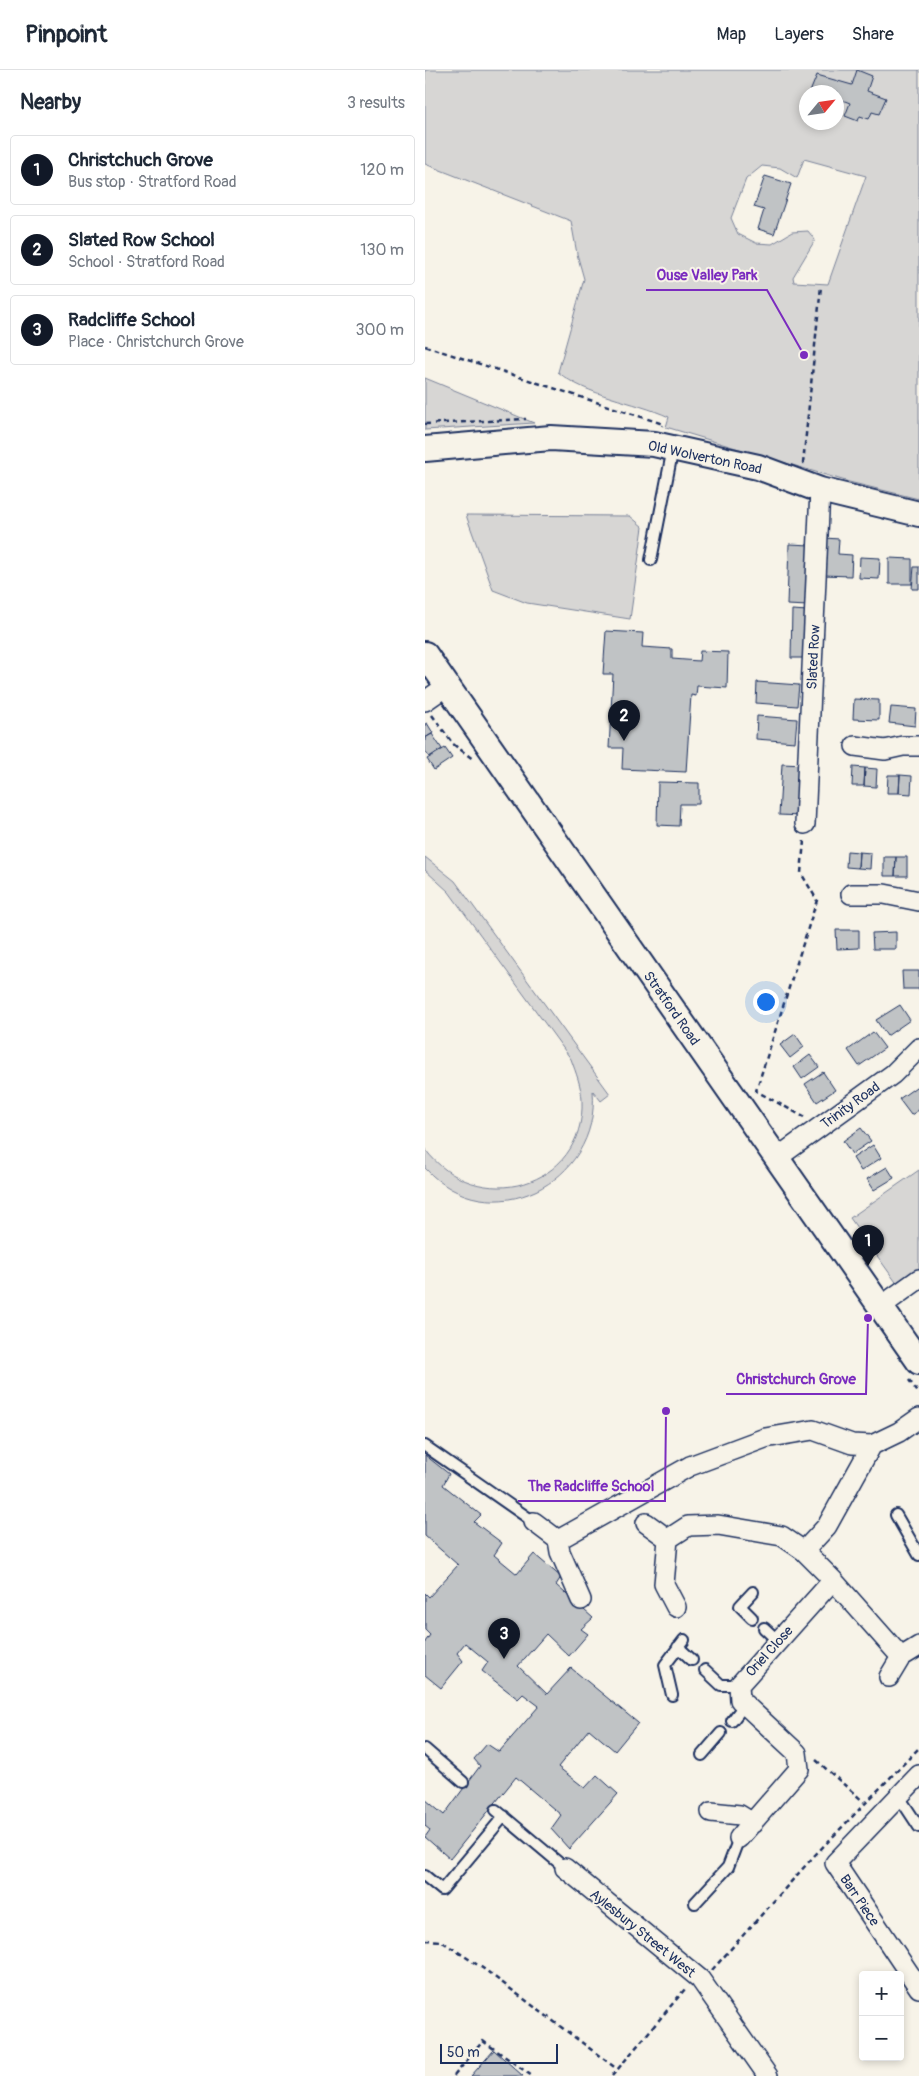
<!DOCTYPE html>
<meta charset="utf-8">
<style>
:root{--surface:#fff;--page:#f2f2f3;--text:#1f2937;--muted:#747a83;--line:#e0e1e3;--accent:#111827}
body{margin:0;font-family:Pangolin,sans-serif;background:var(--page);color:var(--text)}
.controls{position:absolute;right:15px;bottom:15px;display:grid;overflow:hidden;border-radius:5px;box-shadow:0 2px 8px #0003}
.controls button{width:45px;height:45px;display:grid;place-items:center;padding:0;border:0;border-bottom:1px solid var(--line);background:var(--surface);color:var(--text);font:25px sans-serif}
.compass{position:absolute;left:374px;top:15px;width:45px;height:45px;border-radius:50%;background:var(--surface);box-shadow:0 2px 8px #0003;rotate:61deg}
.scale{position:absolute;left:15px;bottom:12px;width:118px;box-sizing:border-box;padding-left:5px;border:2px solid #1b2f5e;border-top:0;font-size:14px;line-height:18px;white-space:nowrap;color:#1b2f5e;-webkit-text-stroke:4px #f7f3e8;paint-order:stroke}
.you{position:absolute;left:340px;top:931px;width:18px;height:18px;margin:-12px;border:4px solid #fff;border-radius:50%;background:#1a73e8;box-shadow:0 0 0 8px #1a73e833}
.badge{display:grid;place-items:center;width:32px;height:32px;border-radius:50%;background:var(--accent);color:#fff;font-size:16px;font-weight:700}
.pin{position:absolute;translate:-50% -41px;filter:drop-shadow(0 1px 2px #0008)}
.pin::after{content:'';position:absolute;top:26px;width:18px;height:15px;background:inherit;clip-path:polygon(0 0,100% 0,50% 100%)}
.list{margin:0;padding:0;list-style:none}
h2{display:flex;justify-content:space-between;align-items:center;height:65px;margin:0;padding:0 20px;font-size:21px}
h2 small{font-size:16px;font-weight:400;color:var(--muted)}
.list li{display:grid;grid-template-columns:32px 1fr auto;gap:15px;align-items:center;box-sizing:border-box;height:70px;margin:0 10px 10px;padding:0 10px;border:1px solid var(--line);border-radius:5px}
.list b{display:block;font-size:19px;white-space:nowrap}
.list p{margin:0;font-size:16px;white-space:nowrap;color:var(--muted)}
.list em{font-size:16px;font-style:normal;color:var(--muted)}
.map{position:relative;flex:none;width:494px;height:2006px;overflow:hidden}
header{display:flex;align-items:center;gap:30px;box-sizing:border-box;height:70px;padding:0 25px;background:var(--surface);border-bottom:1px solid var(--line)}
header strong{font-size:24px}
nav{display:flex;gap:28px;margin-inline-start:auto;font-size:18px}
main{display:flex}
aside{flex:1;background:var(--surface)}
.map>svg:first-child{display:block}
.green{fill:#d7d6d4;stroke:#798299;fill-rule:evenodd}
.building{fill:#c0c3c5;stroke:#1b2f5e}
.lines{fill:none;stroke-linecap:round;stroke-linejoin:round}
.service-casing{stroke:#1b2f5e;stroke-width:14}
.minor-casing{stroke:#1b2f5e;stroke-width:22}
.tertiary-casing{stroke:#1b2f5e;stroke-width:28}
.path{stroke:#1b2f5e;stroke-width:2.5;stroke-dasharray:5 4;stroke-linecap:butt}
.service{stroke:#f7f3e8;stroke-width:10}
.minor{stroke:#f7f3e8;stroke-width:19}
.tertiary{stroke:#f7f3e8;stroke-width:24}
.labels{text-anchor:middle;stroke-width:4;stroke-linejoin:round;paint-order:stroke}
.street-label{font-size:14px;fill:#1b2f5e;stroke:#f7f3e8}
.leader{fill:none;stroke:#7b2cbf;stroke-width:2}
.callout-dot{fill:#7b2cbf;stroke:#f7f3e8;stroke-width:2}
.callout-label{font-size:15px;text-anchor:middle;font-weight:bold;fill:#7b2cbf;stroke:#f7f3e8;stroke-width:4;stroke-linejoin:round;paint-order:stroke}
</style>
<header>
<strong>Pinpoint</strong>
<nav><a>Map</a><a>Layers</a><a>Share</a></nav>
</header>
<main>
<aside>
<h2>Nearby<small>3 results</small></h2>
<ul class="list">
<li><span class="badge">1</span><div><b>Christchuch Grove</b><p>Bus stop · Stratford Road</p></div><em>120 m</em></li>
<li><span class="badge">2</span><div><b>Slated Row School</b><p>School · Stratford Road</p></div><em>130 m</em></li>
<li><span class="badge">3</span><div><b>Radcliffe School</b><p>Place · Christchurch Grove</p></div><em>300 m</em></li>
</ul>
</aside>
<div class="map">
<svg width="494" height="2006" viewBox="0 0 494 2006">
<rect width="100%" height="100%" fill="#f7f3e8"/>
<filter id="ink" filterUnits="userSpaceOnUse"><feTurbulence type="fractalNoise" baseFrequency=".02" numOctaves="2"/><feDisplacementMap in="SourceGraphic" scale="10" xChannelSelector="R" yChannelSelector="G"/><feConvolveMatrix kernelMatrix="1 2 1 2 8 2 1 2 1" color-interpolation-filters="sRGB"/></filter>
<g filter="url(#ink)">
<!-- green -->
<path class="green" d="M 0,0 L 494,0 L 494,429 L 424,412 L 241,357 L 244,347 C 209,331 161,326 133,302 L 159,209 L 152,184 L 146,151 L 0,94 ZM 382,22 L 412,22 L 412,52 L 382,52 ZM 379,89 L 441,106 L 403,214 L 369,212 L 368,207 L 390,170 L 383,161 L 367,162 L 347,174 L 331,173 L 313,164 L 306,148 L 321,109 L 337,96 L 355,98 L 372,108 Z
M 0,308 L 109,353 L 0,360 Z
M 41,445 L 205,446 L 218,457 L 205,549 L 102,533 L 68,520 Z
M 0,787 L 30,811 L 185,1024 L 176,1031 L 168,1021 C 176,1113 64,1169 0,1098 L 0,1079 C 51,1148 161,1118 157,1030 C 156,1015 151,1003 146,989 L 24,822 L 0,800 Z
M 494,1100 L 494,1199 L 473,1215 L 425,1148 Z"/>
<!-- building -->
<path class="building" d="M 432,0 L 447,6 L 442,21 L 461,28 L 454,44 L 447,42 L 444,49 L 435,46 L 433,51 L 420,46 L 425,33 L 412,28 L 412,22 L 385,22 L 392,5 L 427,15 Z
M 340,106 L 366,114 L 349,164 L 333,159 L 339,140 L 329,137 Z
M 400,468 L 414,469 L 413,484 L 427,485 L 426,506 L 399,505 Z
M 364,474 L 386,475 L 383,536 L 362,535 Z
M 435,487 L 455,488 L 454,509 L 434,508 Z
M 464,488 L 487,489 L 487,514 L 464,514 Z
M 489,497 L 494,497 L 494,519 L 487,519 Z
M 367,540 L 383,541 L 382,588 L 366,588 Z
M 181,561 L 218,563 L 217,577 L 247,579 L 247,589 L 274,591 L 275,581 L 303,582 L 302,618 L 272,616 L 271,626 L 266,625 L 261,702 L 197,699 L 198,678 L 184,678 L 188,604 L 178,604 Z
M 332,612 L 374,615 L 372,636 L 331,633 Z
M 429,629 L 454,630 L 454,650 L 428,649 Z
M 466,637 L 491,639 L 490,656 L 464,653 Z
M 332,646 L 372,649 L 370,672 L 331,669 Z
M 2,653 L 8,663 L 0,668 L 0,654 Z
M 7,664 L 17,679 L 4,687 L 0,681 L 0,668 Z
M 20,678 L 27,688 L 9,700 L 2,689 Z
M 357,694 L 379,695 L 376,746 L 354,745 Z
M 428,697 L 440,698 L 439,716 L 427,716 Z
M 440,698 L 452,699 L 451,717 L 439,716 Z
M 463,705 L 475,705 L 474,723 L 462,723 Z
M 475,705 L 487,706 L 486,724 L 474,723 Z
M 233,712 L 274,713 L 274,734 L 255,734 L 254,756 L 232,755 Z
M 422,781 L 434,782 L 433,798 L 421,797 Z
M 434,782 L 446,783 L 445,799 L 433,798 Z
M 459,787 L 471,787 L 470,806 L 459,806 Z
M 471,787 L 482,787 L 482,806 L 470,806 Z
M 411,860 L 434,860 L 434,878 L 412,879 Z
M 471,862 L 471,879 L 448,879 L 447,863 Z
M 477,901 L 494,901 L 494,919 L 478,919 Z
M 475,935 L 485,950 L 462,966 L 451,950 Z
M 448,962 L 460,978 L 434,996 L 423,980 Z
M 370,964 L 379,977 L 365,988 L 355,975 Z
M 385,985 L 394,997 L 377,1009 L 369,997 Z
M 398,1002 L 410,1020 L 392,1032 L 380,1014 Z
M 494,1015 L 494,1040 L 486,1045 L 474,1029 Z
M 436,1058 L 446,1071 L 427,1084 L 418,1071 Z
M 448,1075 L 456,1088 L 436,1101 L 428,1088 Z
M 462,1097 L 469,1108 L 449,1120 L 442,1109 Z
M 0,1385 L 24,1404 L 18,1415 L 56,1445 L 49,1452 L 77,1473 L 69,1485 L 92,1504 L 109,1484 L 136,1507 L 131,1515 L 168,1548 L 156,1559 L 163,1564 L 144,1586 L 121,1564 L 93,1596 L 122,1624 L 146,1598 L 213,1653 L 190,1681 L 164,1659 L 133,1697 L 160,1718 L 172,1705 L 193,1724 L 144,1779 L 126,1759 L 136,1745 L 91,1707 L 25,1789 L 0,1767 L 5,1760 L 0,1756 L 0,1729 L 19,1745 L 55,1696 L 49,1689 L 62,1674 L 74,1682 L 114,1636 L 98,1624 L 93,1629 L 57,1601 L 63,1592 L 40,1573 L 32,1583 L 38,1591 L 16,1618 L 0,1605 L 0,1572 L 5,1565 L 0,1560 L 0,1523 L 4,1527 L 33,1495 L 0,1466 Z
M 69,1980 L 98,2006 L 46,2006 Z"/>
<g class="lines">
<!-- service casing -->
<g class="service-casing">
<path id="service" d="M 226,490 L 248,378
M 0,1376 L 109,1452
M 471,1445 L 494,1485
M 327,1548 L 315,1536 L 328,1522
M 339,1558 L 353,1571
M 253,1577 L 267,1590
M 280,1600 L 296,1615 L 314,1615
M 247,1625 L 240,1595 L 259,1570
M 307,1651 L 320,1634
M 0,1679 L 38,1712
M 277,1685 L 296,1663
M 473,1725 L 494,1757
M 71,1740 L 140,1798
M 0,1806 L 17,1820 L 79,1746
M 270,1833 L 303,1797 L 314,1768"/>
</g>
<!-- minor casing -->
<g class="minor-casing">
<path id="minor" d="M 0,631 L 23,615
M 430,676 L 460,680 L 478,676 L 494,676
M 380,754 L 395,420
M 426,824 L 459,824 L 494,831
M 352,1088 L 468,1004 L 494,978
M 455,1237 L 494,1209
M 109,1452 L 133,1470 L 135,1482 L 156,1530
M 221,1453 L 243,1469 L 239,1514 L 251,1537
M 243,1469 L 263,1456 L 293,1455 L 357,1466 L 379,1481
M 133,1470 L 265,1396 L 340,1368 L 388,1360 L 427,1374 L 447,1375 L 474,1362 L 494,1348
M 408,1510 L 476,1587 L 494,1576
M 464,1607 L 476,1587
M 494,1705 L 410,1793 L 494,1918
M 286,1742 L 315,1745 L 328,1753
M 314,1768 L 374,1699 L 372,1683 L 315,1630 L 314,1615 L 408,1510 L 379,1481 L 402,1456 L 447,1375
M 140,1798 L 275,1909 L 343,2006"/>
</g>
<!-- tertiary casing -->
<g class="tertiary-casing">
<path id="tertiary" d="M 0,379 L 126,368 L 229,374 L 333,397 L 395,420 L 494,444
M 0,584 L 494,1292"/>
</g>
<!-- path -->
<path class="path" d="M 0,276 L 238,354 L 237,356
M 0,354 L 101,349
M 378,394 L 396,216
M 7,645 L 28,674 L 49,690
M 379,771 L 376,803 L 392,830 L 331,1021 L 379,1047
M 484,1310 L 494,1324
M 391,1690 L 439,1732
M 0,1870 L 16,1871 L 59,1899 L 192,1999
M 287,1900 L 390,1785 L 494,1678
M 29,2006 L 58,1971 L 107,2006
M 187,2006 L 260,1919"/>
<!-- service -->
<use href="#service" class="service"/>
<!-- minor -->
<use href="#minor" class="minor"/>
<!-- tertiary -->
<use href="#tertiary" class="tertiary"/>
</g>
</g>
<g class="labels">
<!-- street labels -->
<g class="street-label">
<text transform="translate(280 387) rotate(12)" y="5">Old Wolverton Road</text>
<text transform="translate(388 587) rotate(-87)" y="5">Slated Row</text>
<text transform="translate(247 938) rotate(55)" y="5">Stratford Road</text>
<text transform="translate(425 1035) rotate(-36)" y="5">Trinity Road</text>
<text transform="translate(344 1581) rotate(-48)" y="5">Oriel Close</text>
<text transform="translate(435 1830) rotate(56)" y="5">Barr Piece</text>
<text transform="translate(218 1863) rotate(39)" y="5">Aylesbury Street West</text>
</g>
</g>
<!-- callouts -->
<path class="leader" d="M379 285L342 220H221M443 1248L441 1324H301M241 1341L240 1431H93"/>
<g class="callout-dot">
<circle cx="379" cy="285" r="5"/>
<circle cx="443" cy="1248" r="5"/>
<circle cx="241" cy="1341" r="5"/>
</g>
<g class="callout-label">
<text x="282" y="210">Ouse Valley Park</text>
<text x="371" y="1314">Christchurch Grove</text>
<text x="166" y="1421">The Radcliffe School</text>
</g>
</svg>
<div class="controls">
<button>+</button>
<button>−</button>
</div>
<svg class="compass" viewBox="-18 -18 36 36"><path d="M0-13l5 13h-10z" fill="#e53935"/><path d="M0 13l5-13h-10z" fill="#747a83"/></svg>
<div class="scale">50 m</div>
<div class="you"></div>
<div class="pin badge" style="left:443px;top:1196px">1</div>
<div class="pin badge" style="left:199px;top:671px">2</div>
<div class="pin badge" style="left:79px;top:1589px">3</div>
</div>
</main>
